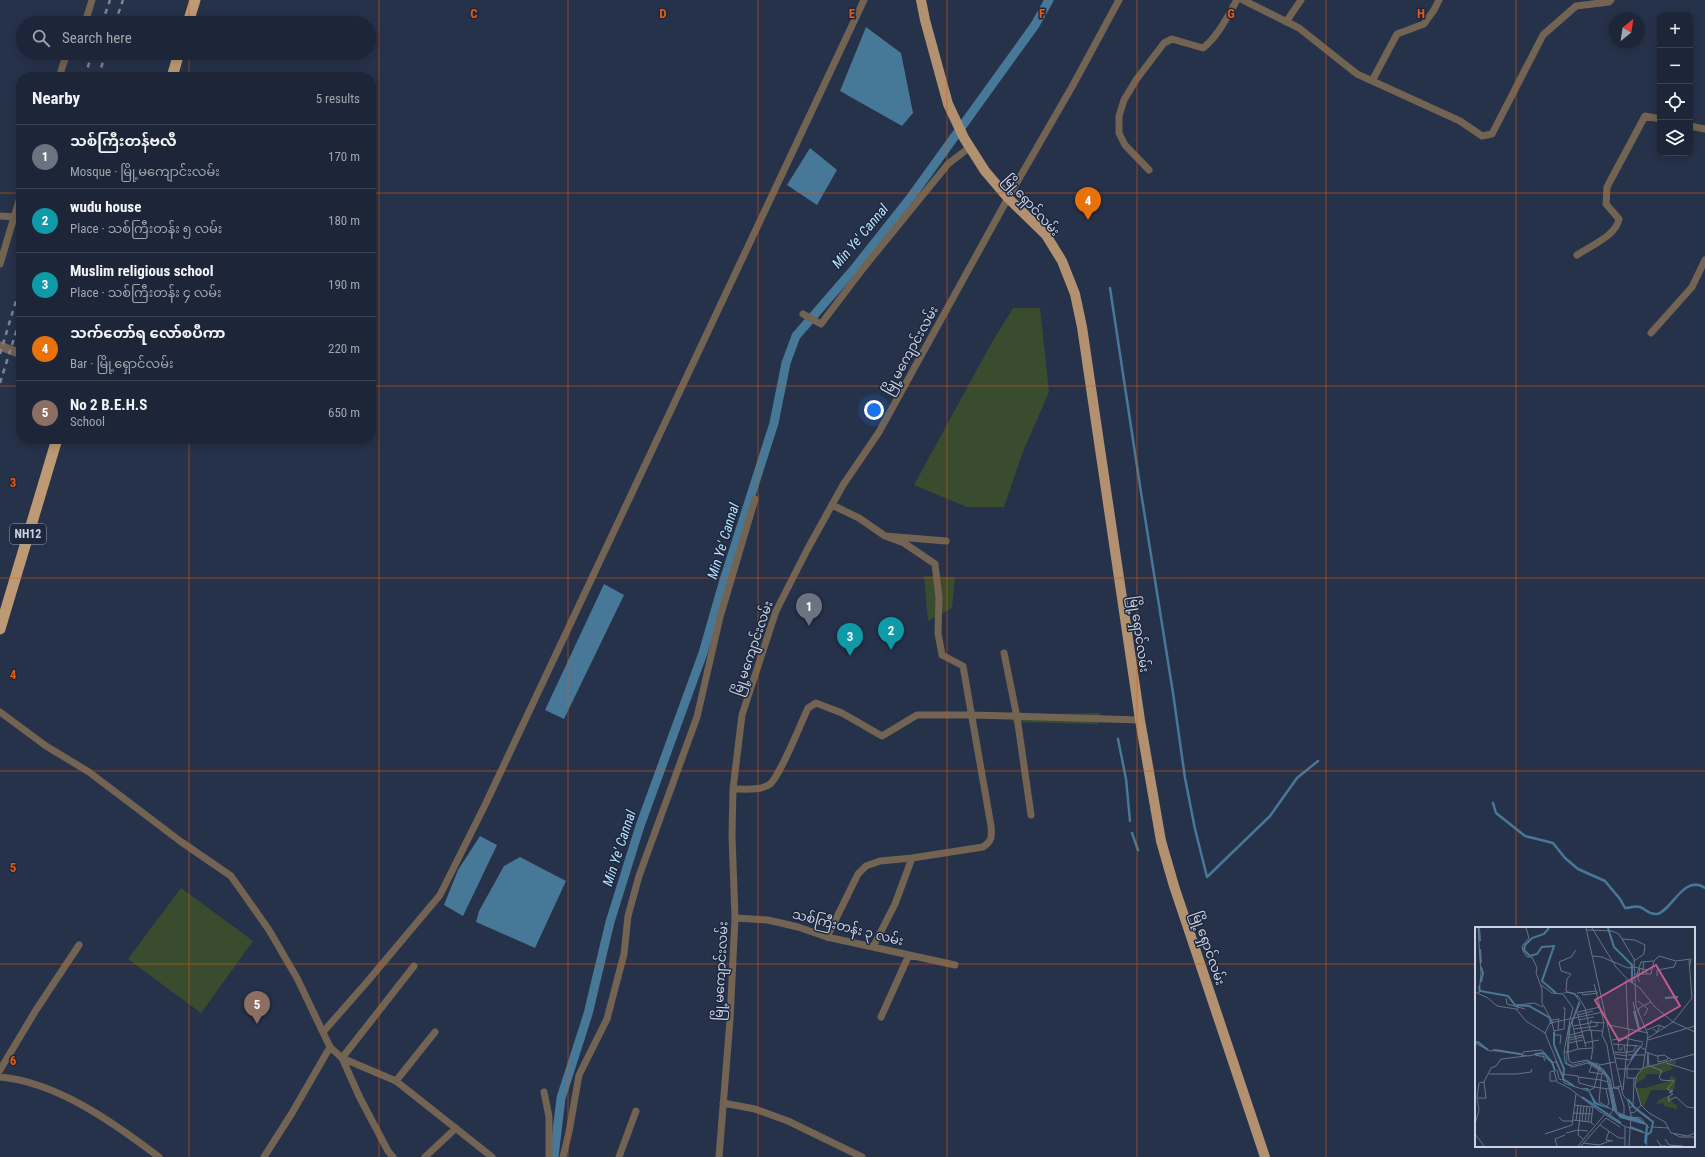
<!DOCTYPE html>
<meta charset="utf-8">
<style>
:root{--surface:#1c2638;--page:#293243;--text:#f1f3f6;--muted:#a0a5ae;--line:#3a4353;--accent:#bca0f2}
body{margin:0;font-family:"Roboto Condensed","Noto Sans Myanmar",sans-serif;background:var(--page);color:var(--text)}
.controls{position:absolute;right:12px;top:12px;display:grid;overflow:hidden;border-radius:8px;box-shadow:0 2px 10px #0003}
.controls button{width:36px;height:36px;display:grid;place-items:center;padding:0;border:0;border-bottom:1px solid var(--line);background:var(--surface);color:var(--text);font:20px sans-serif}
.compass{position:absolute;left:1609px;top:12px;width:36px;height:36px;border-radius:50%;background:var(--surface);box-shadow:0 2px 10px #0003;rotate:30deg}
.you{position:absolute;left:874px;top:410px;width:14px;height:14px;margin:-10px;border:3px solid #fff;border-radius:50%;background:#1a73e8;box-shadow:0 0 0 6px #1a73e833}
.badge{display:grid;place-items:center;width:26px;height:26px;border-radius:50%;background:var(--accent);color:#fff;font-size:13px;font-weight:700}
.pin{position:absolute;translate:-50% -33px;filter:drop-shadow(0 1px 2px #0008)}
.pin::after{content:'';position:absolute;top:21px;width:14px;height:12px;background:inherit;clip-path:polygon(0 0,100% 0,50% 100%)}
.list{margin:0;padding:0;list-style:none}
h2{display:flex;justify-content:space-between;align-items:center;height:52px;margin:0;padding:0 16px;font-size:17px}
h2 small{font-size:13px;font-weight:400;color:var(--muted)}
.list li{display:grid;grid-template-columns:26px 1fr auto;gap:12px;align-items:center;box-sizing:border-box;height:64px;padding:0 16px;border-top:1px solid var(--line)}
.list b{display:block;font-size:15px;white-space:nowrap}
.list p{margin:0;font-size:13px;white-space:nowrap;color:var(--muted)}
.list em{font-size:13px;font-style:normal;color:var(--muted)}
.icon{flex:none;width:22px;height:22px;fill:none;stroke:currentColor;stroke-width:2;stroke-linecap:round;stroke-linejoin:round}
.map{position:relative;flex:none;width:1705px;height:1157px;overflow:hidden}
.search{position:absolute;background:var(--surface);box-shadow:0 2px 10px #0003;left:16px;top:16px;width:360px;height:44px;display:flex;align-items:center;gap:10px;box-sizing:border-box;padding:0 14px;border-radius:22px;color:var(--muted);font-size:15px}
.panel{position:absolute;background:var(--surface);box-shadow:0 2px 10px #0003;left:16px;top:72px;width:360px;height:372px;border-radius:16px}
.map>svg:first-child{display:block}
.green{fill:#394d2e}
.water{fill:#477897}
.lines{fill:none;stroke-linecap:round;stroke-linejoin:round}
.stream{stroke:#477897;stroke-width:2.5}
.canal{stroke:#477897;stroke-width:9}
.minor{stroke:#736352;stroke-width:7}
.tertiary{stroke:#736352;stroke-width:9}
.primary{stroke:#b1916f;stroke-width:10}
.trunk{stroke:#be9a74;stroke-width:11}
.rail{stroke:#7b8599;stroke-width:2.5;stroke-dasharray:5 5;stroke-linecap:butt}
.grid{fill:none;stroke:#e8590c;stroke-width:1;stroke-opacity:0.55}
.labels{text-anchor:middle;stroke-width:3;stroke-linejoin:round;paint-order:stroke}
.shield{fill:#1d283f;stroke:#97a0b1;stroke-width:1}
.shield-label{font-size:12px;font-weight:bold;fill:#cbd3e2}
.street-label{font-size:13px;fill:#cbd3e2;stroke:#1d283f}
.water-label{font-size:14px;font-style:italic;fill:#b5e1fe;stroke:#1d283f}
.inset-river{fill:none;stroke:#477897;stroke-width:2}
.inset-road{fill:none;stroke:#687287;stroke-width:1}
.view{fill:#c5598a;fill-opacity:0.15;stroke:#c5598a;stroke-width:2}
.inset-edge{fill:none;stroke:#cbd3e2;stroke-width:2}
.grid-label{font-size:13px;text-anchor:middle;font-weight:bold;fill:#e8590c;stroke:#1d283f;stroke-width:3;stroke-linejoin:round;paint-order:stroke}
</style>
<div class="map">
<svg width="1705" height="1157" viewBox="0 0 1705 1157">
<rect width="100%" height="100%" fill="#26324a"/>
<!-- green -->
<path class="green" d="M 1013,308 L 1040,308 L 1049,392 L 1022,454 L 1004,507 L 967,507 L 914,485 L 991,344 Z
M 924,576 L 955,577 L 952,608 L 928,621 Z
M 1010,712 L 1050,714 L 1100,713 L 1098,724 L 1013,722 Z
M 181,888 L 253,941 L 201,1013 L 128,959 Z"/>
<!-- water -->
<path class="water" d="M 866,27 L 901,53 L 913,113 L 902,126 L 840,91 Z
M 810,148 L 837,170 L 817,205 L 787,185 Z
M 604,584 L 624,595 L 564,719 L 545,710 Z
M 480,836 L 497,845 L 463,916 L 444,905 L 458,870 Z
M 520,857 L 566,881 L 535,948 L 476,922 L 479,911 L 504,866 Z"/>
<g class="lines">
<!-- stream -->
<path class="stream" d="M 1110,288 L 1140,486 L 1173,693 L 1185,778 L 1195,829 L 1207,877 L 1270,816 L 1297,778 L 1318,761
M 1118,739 L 1126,779 L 1130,821
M 1493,803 L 1496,813 L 1525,836 L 1553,843 L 1565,858 L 1578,869 L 1605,881 L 1620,899 L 1625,908 C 1630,908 1635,905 1640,907 C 1647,910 1649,915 1657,914 C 1671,912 1684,873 1705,888
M 1132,833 L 1138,850"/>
<!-- canal -->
<path class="canal" d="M 554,1157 L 561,1098 L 588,1014 L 610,922 L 640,826 L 703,653 L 724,580 L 774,423 L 786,363 L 796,336 L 854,269 L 911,197 L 1035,25 L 1049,0"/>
<!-- minor -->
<path class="minor" d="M 1243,0 L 1299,28 L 1357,74 L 1460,121 L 1482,136 L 1492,134 L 1543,35 L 1576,6 L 1609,2 L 1611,0
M 1286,22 L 1301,0
M 85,23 L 92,0
M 59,77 L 67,53
M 1372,81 L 1397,34 L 1424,24 L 1434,10 L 1439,0
M 1690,126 L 1705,129
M 1149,170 L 1125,145 L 1119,133 L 1119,116 L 1124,100 L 1136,80 L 1164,43 L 1172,39 L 1203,48 C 1219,35 1227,17 1237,0
M 0,216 L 15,217
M 1577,255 C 1590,246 1616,236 1619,219 L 1606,204 L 1607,187 L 1645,116 L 1660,119
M 0,264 L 21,194
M 803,314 L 821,324 L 865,266 L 948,164 L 970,147
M 1651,333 L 1692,287 L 1705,260
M 832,505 L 859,518 L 885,536 L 946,541
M 1004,653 L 1017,717 L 1031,815
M 0,712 L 46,746 L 89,772 L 180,841 L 231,876 L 269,930 L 297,978 L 330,1047 L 342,1058 L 396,1081 L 492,1157
M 733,789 C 744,789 761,791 770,784 C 780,776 801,723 808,708 L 816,703 L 842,713 L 882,736 L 917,715 L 972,715 L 1140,720
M 735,918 L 768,920 L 798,927 L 827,937 L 955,965
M 827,937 L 858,874 L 866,866 L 880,861 L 912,858 L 983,847 C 992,841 992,837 991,826 L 963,666 L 942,655 L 938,633 L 939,598 L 935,564 L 904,543 L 885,536
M 873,947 L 895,904 L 912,858
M 881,1017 L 909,955
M 324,1031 L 367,982 L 440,895 L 486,803 L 864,0
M 0,1070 L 36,1010 L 79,945
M 0,1077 C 57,1082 114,1123 159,1157
M 396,1081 L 435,1032
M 544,1092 L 549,1117 L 549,1157
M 723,1103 L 755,1109 L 788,1121 L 862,1157
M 264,1157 L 292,1113 L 330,1047
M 393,1157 L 388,1151 L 360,1098 L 342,1058 L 414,966
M 425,1157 L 456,1128
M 563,1157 L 569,1132 L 579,1075 L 607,1019 L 624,954 L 628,916 L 639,876 L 697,717 L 720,617 L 755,499
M 619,1157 L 636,1111
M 719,1157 L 730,1020 L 735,918 L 732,836 L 733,789 L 742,715 L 776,611 L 807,550 L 843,485 L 879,432 L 1008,198 L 1073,85 L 1119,0"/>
<!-- tertiary -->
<path class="tertiary" d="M 0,346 L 21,354"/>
<!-- primary -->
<path class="primary" d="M 921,0 L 925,20 L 948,104 L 964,138 L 985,171 L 1008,198 L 1046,235 L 1062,261 L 1075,294 L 1082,327 L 1140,720 L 1161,841 L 1174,886 L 1265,1157"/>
<!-- trunk -->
<path class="trunk" d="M 188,23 L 195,0
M 172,77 L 179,53
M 0,629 L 57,439"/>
<!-- rail -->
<path class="rail" d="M 102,23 L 110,0
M 115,23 L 123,0
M 85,77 L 92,53
M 98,77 L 106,53
M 0,354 L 21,284
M 0,383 L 21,316"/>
</g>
<!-- grid -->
<path class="grid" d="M 189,0 L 189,23M 379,0 L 379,1157M 568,0 L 568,1157M 758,0 L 758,1157M 947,0 L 947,1157M 1137,0 L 1137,1157M 1326,0 L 1326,1157M 1516,0 L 1516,928M 189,53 L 189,77M 0,193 L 21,193M 371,193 L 1705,193M 0,386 L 21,386M 371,386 L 1705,386M 189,439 L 189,1157M 0,578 L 1705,578M 0,771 L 1705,771M 0,964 L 1476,964M 1694,964 L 1705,964M 1516,1146 L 1516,1157"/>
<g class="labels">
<!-- shield labels -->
<rect class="shield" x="10" y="524" width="36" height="20" rx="3"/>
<g class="shield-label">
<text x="28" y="538">NH12</text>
</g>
<!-- street labels -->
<g class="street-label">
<text transform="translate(1032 205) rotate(48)" y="5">မြို့ရှောင်လမ်း</text>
<text transform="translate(910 350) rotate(-61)" y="5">မြို့မကျောင်းလမ်း</text>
<text transform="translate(1140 634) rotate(82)" y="5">မြို့ရှောင်လမ်း</text>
<text transform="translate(752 648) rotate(-71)" y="5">မြို့မကျောင်းလမ်း</text>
<text transform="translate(848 927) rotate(14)" y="5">သစ်ကြီးတန်း ၃ လမ်း</text>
<text transform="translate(1209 948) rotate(71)" y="5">မြို့ရှောင်လမ်း</text>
<text transform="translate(720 971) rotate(-87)" y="5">မြို့မကျောင်းလမ်း</text>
</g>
<!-- water labels -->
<g class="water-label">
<text transform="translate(860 236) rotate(-50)" y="5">Min Ye' Cannal</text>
<text transform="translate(723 541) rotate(-73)" y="5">Min Ye' Cannal</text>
<text transform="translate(619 848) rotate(-72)" y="5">Min Ye' Cannal</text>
</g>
</g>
<!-- overview -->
<g transform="translate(1475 927)">
<rect width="220" height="220" fill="#26324a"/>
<path d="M 201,133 L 201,137 L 195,138 L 198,142 L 184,147 L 172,147 L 170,151 L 161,156 L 164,146 L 169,141 ZM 196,149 L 201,151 L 199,163 L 176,163 L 169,179 L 167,178 L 161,161 L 170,161 L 194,154 ZM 194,168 L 198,176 L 202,178 L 202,182 L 189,179 L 188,176 L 181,177 L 184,173 Z" fill="#394d2e"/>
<path d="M 86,65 L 95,65 L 100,66 L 105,75 L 94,103 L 92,136 L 97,138 L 113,134 L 120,136 L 130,145 L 134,151 L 142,186 L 165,192 L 173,198 L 172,219 L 169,215 L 171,198 L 145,191 L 138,183 L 119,177 L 113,163 L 106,161 L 113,161 L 121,175 L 138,183 L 133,152 L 128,145 L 112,135 L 96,139 L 91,137 L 93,103 L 104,74 L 99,67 Z" fill="#477897"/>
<path class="inset-river" d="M 4,1 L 5,14M 74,1 L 69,7 L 57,11 L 50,18 L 49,23 L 55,29 L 62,27 L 67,20 L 79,19 L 67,54 L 81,66M 133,1 L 139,20 L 157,38 L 157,56M 5,22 L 6,36M 6,55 L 8,46 L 6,40M 4,59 L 5,64 L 33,69 L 40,78 L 54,79 L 70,88 L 75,91 L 76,97M 190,71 L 203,70M 159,84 L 164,103M 79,105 L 79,118M 0,116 L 3,115 L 13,123M 79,118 L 89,142 L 88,152 L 99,159M 18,123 L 46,127M 60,127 L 69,126 L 77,135 L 80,144M 156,132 L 164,121M 107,170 L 146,196M 153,172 L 159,180 L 178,195 L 176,205 L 172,208M 155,200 L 168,205"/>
<path class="inset-road" d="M 3,1 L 6,47 L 4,66M 51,1 L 54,11 L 47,19 L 48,24 L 52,30 L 57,30 L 62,41 L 61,46 L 67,62 L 67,76 L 78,96M 111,1 L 148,168 L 153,174 L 156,188 L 154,219M 117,1 L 141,40 L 154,54 L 165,61 L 179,79 L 198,95 L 220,105M 112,3 L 137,4 L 144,7 L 159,32 L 161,79 L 173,108 L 168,141M 147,12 L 160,13 L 170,18 L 169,27 L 159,34M 101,23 L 96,30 L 84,35 L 86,44 L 96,47 L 92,52 L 91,64 L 103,69 L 110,81 L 115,103M 118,29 L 127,30 L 153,41 L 159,40M 159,40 L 172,43 L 171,47M 160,47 L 176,47 L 179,34 L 184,29 L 201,34 L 216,32 L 215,38M 162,47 L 166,35 L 179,34M 167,47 L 169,35M 182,49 L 182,43 L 199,40 L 201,35M 151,53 L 153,103M 165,55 L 163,52 L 165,41M 119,57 L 129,96 L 127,108 L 132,118 L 139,161 L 144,162M 66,58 L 77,66 L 88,67 L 98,81 L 95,92M 0,65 L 13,71 L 22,79 L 41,82 L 51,94 L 70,106 L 87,147 L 103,149 L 104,156 L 119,160 L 134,162 L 146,159M 107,65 L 108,68 L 123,66M 102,66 L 122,64M 31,71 L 32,77 L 50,82M 163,74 L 173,82 L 169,89M 158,75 L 165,104M 105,76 L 95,100 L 93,125 L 89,125 L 90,136 L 97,140 L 113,136 L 128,146 L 132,151 L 137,177 L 138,183 L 134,189M 42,83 L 43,78 L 59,76 L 68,80M 102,85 L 111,120M 103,85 L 125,80M 163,86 L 164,81 L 176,75M 103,88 L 118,84M 77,93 L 84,92 L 83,103M 104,93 L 119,90M 97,95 L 103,122 L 93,125 L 94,134 L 97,136 L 112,133 L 128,142 L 135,152 L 142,185 L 149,188 L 149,179 L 143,160M 116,95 L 129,96M 77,96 L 80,108 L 86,108 L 85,117M 134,98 L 173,106M 98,99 L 116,96 L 116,93M 99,102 L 122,99 L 122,95M 178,102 L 182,105 L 185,98M 116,103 L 118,120 L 116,133M 172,103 L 184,98 L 191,101M 79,104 L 89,102 L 90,81 L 88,81M 70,106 L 75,96 L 128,85M 95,108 L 113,103 L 127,104M 93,111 L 108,108M 173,111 L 198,95 L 217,71 L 214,33M 95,113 L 108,110M 137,113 L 149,111 L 168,115M 173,113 L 220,99M 0,116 L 15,124 L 23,123 L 53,129 L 67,126 L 70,134M 94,116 L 108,113M 109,116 L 124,113M 143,116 L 144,123 L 147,123 L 147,120M 138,117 L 163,119 L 171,123M 149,118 L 150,124 L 153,125 L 159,124 L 161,118M 103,122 L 117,121M 89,125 L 95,93M 139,125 L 153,126M 171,125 L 182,129 L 189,128 L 197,133M 140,127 L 152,129M 173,127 L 174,140M 220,127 L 168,141 L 162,148 L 160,158 L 166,178 L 174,186 L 190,195 L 196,206 L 213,209 L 220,206M 60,128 L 70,130 L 77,136 L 82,134M 153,128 L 170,128M 47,129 L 48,125 L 66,123 L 69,125M 183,129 L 183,135 L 192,133 L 193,130M 140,131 L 156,133M 81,135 L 87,149M 121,136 L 125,138 L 140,135M 191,136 L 220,145M 117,137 L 114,145 L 127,147 L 128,145M 175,139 L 187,144 L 184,150 L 186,153 L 199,154 L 192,162 L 198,164 L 194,165 L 198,167 L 193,170 L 194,175M 172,140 L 173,126M 143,142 L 167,142M 82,143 L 84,152 L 87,153M 14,147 L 42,147 L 56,145 L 57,142M 87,147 L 89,156 L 113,164 L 119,161 L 125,138M 127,147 L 126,153 L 133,155M 103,150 L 126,153 L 124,175 L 138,183M 161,151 L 152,151 L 152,140 L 168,116M 81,154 L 75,154 L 75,145 L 79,144 L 82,155 L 94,161 L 124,184 L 149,199 L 170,206M 131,162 L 134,176 L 132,180M 148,163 L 154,103M 3,171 L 11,171 L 9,155M 194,173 L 201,170 L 212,180 L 220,181M 99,178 L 117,180M 106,179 L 103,208 L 108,212M 154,181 L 158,179 L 159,151M 162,183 L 172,191M 99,186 L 117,187M 156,186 L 160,185 L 166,178M 84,190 L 88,194 L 97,194M 156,190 L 166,191 L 174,201M 98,193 L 115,195 L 119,198M 101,194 L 103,178M 107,194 L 109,179M 110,195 L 112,179M 113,195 L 115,180M 116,196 L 118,179M 0,197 L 4,183 L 2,170 L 4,156 L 9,155 L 16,141 L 21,139 L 26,132 L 51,129M 125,198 L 144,211 L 150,211M 150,200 L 150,219M 178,200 L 193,201M 134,204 L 131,213 L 138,214M 91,206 L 103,203 L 113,204M 0,207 L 9,219M 70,207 L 97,198 L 101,167M 199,207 L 205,210 L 220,210M 190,212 L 194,218 L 208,219M 182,213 L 186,219 L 192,219M 108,216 L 124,218 L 135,214M 82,219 L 80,212 L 90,208M 103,219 L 130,187M 106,219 L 131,191 L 145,200"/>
<path class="view" d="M 181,38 L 205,79 L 144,114 L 120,73 Z"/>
<rect width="220" height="220" class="inset-edge"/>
</g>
<g class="grid-label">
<text x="474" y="18">C</text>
<text x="663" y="18">D</text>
<text x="852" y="18">E</text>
<text x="1042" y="18">F</text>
<text x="1231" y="18">G</text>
<text x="1421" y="18">H</text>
<text x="13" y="487">3</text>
<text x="13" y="679">4</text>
<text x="13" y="872">5</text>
<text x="13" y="1065">6</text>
</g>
</svg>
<div class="controls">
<button>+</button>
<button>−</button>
<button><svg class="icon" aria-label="locate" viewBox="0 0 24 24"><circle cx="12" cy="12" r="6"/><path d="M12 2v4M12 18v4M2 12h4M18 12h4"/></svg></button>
<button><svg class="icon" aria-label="layers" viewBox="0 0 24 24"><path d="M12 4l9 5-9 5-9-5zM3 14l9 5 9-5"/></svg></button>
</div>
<svg class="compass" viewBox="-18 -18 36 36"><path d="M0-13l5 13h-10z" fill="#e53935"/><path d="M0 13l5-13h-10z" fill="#a0a5ae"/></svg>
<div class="you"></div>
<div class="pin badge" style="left:809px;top:626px;background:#6b7280">1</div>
<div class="pin badge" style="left:891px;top:650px;background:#0f9aa8">2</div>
<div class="pin badge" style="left:850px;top:656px;background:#0f9aa8">3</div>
<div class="pin badge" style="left:1088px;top:220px;background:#e8710a">4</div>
<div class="pin badge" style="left:257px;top:1024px;background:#8d6e63">5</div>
<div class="search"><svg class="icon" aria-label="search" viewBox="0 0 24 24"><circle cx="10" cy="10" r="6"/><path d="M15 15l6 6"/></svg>Search here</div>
<section class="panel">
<h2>Nearby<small>5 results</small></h2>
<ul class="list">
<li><span class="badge" style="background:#6b7280">1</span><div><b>သစ်ကြီးတန်ဗလီ</b><p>Mosque · မြို့မကျောင်းလမ်း</p></div><em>170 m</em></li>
<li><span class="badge" style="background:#0f9aa8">2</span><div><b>wudu house</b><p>Place · သစ်ကြီးတန်း ၅ လမ်း</p></div><em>180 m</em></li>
<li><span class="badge" style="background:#0f9aa8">3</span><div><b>Muslim religious school</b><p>Place · သစ်ကြီးတန်း ၄ လမ်း</p></div><em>190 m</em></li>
<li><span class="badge" style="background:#e8710a">4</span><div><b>သက်တော်ရ လော်စပီကာ</b><p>Bar · မြို့ရှောင်လမ်း</p></div><em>220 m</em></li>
<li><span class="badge" style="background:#8d6e63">5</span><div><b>No 2 B.E.H.S</b><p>School</p></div><em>650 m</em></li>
</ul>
</section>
</div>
